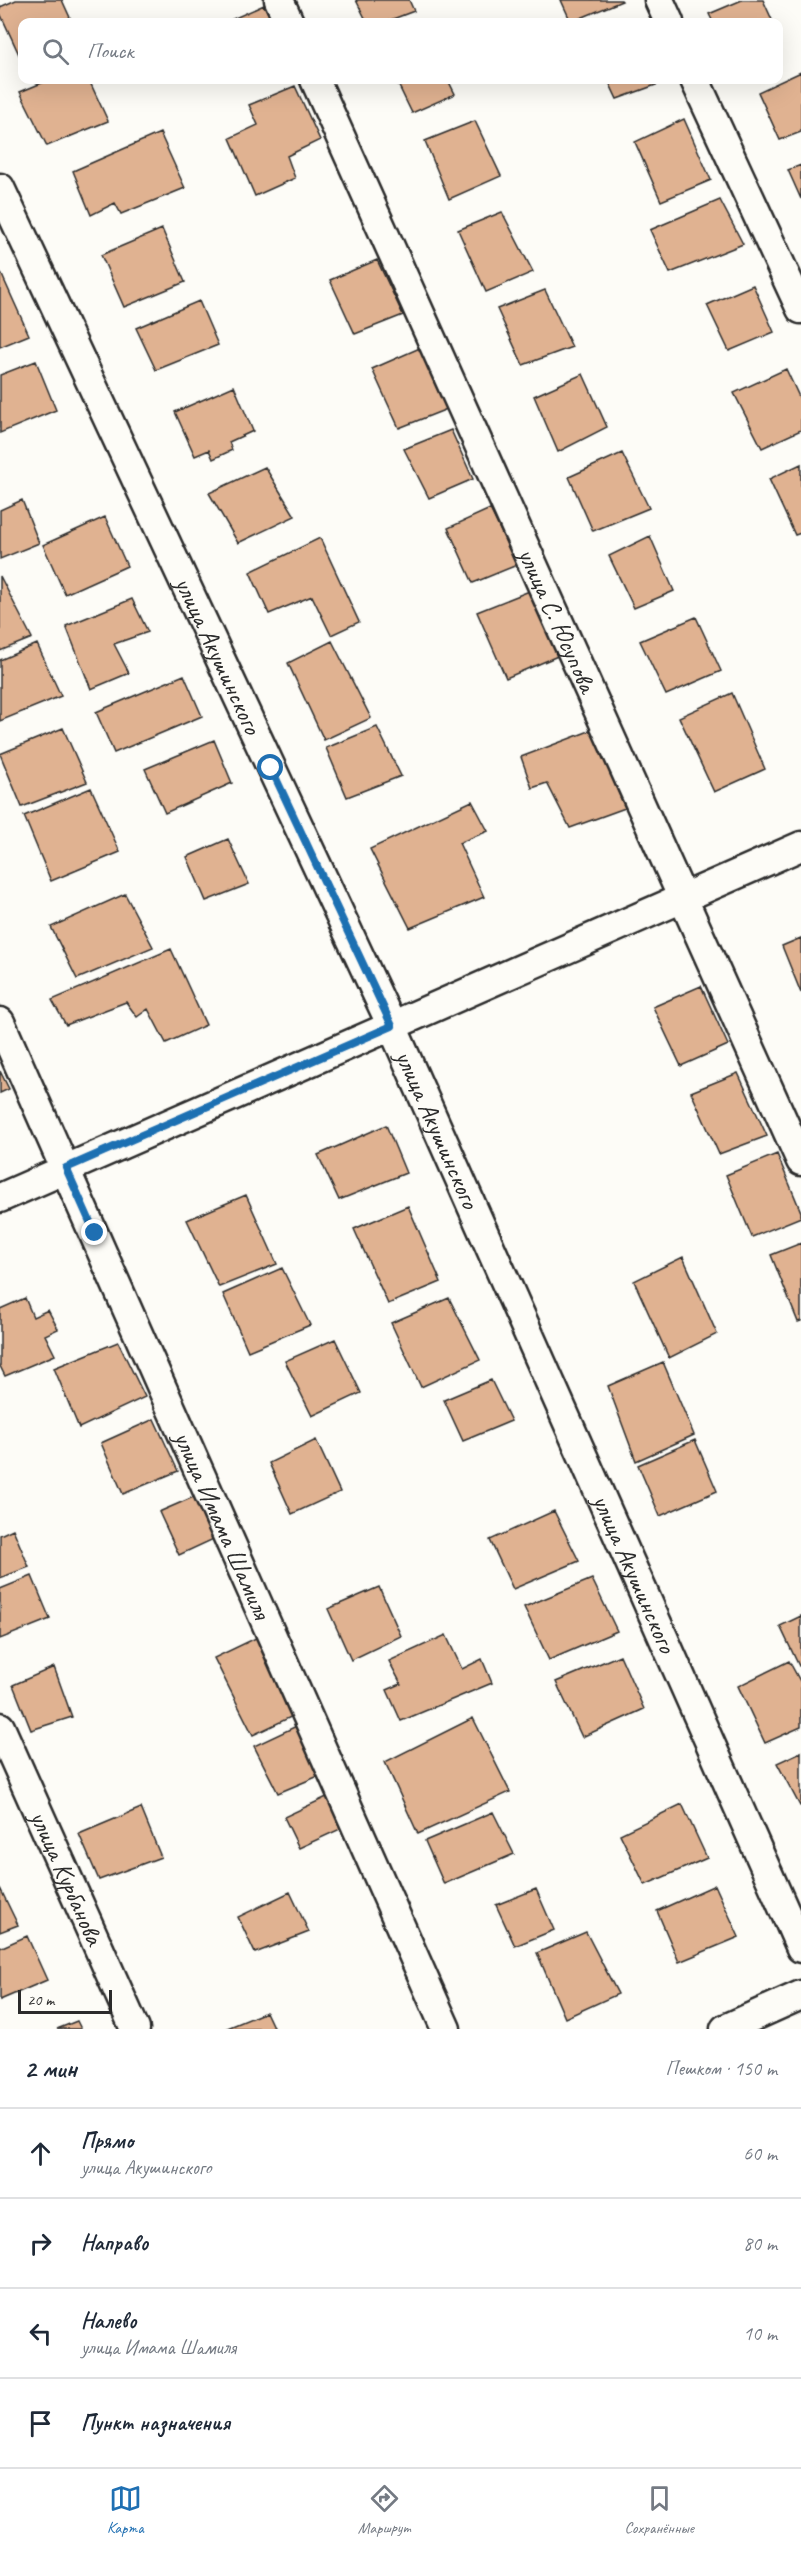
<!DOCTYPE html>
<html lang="ru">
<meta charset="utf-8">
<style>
:root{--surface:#fff;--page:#f2f2f3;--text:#1f2937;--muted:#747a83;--line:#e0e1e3;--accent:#1f6fb2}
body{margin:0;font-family:Caveat,sans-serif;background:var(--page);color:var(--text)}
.scale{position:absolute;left:18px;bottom:15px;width:94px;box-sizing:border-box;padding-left:6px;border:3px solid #2b2b2b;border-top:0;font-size:16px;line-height:21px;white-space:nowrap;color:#2b2b2b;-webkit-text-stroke:4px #fdfcf7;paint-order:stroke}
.stop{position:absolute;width:18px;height:18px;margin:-14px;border:4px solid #1f6fb2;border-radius:50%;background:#fff}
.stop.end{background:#1f6fb2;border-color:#fff;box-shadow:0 2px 6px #0008}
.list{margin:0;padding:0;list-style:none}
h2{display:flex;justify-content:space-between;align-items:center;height:78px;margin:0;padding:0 24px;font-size:26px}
h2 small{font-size:20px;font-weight:400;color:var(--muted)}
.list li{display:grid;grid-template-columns:39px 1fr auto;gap:18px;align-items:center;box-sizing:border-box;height:90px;padding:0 24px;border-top:2px solid var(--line)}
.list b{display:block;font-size:22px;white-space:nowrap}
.list p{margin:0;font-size:20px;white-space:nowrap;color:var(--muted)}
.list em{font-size:20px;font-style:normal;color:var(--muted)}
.icon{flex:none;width:33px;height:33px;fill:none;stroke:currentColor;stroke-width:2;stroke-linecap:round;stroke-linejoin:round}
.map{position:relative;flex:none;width:801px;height:2029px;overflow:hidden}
.search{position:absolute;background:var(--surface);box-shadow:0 6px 24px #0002;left:18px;right:18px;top:18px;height:66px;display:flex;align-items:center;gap:15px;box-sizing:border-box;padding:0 21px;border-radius:12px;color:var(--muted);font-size:22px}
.sheet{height:438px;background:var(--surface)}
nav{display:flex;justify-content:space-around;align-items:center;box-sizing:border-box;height:84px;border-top:2px solid var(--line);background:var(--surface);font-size:16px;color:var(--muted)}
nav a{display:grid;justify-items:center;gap:3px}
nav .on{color:var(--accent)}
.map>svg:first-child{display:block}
.building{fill:#e0b291;stroke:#2b2b2b;stroke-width:1.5}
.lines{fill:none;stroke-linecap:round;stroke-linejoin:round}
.street-casing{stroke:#2b2b2b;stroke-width:33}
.street{stroke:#fdfcf7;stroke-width:28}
.route{stroke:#1f6fb2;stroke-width:8}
.labels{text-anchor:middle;stroke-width:5;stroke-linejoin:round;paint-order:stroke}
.street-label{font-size:26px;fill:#2b2b2b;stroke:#fdfcf7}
</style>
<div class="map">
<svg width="801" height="2029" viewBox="0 0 801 2029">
<rect width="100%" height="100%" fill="#fdfcf7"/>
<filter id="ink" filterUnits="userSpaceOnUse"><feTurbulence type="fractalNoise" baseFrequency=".0167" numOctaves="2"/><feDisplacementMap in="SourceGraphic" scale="12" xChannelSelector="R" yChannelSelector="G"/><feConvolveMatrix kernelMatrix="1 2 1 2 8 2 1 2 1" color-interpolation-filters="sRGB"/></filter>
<g filter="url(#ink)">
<!-- building -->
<path class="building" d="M 16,0 L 62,0 L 72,22 L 22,22 L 22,61 L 0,13 L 0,7 Z
M 356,0 L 409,0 L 414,11 L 385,22 L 367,22 Z
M 561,0 L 621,0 L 622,1 L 571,22 Z
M 742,0 L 763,0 L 773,22 L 713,22 L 709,14 Z
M 264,5 L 272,22 L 226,22 Z
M 801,72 L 801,132 L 780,140 L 758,92 Z
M 49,80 L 89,80 L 108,121 L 47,146 L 20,92 Z
M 396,80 L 448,80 L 455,94 L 412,113 Z
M 608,80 L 663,80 L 664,82 L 617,99 Z
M 295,86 L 320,140 L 287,156 L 295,178 L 255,196 L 230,138 L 258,125 L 249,105 Z
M 684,119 L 711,180 L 661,201 L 635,142 Z
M 475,121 L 501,176 L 449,199 L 425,141 Z
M 160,133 L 185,188 L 121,214 L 115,203 L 91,215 L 73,171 Z
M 801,165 L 801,199 L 788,170 Z
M 720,200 L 743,244 L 670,273 L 650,230 Z
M 502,212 L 533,272 L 486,292 L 458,230 Z
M 162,229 L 185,282 L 124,307 L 101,255 Z
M 377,260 L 403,315 L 355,334 L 330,280 Z
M 1,273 L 29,335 L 0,347 L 0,274 Z
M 753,285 L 774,332 L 729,351 L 707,305 Z
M 545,290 L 572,347 L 523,365 L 497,309 Z
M 199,301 L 218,345 L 156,370 L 136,328 Z
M 422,347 L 447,409 L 399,428 L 372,369 Z
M 36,361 L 56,410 L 0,433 L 0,375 Z
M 786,369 L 801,401 L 801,430 L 762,448 L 734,393 Z
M 583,374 L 607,427 L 558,452 L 534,396 Z
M 234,386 L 253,431 L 229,442 L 232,450 L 213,459 L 209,450 L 195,456 L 175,412 Z
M 451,430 L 473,479 L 429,498 L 404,449 Z
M 622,453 L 649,508 L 593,531 L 569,477 Z
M 801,464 L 801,533 L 795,535 L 769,479 Z
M 265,467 L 295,516 L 238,543 L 209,493 Z
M 22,500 L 39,543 L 0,559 L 0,510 Z
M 490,509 L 517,565 L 473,583 L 448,528 Z
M 105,517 L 127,566 L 65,594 L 43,545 Z
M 650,536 L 674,591 L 634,608 L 609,556 Z
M 320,538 L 359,622 L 331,635 L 312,596 L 269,614 L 250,572 Z
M 0,576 L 32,638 L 0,651 Z
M 532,590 L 560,655 L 506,678 L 477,612 Z
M 132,599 L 148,632 L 114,644 L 129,673 L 91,689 L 66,626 Z
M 696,617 L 721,671 L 666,695 L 640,641 Z
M 332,641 L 371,718 L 324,740 L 288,663 Z
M 37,644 L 61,696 L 0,721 L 0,660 Z
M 184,675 L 202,716 L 114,753 L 96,712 Z
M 732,693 L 765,769 L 714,792 L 679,717 Z
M 377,727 L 401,776 L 347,797 L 326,748 Z
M 63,728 L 87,782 L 22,807 L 0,754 Z
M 592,730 L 625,808 L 570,828 L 547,783 L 532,788 L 521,757 Z
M 214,740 L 232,783 L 165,813 L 145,769 Z
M 91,788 L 120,852 L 51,881 L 24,816 Z
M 472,801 L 488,831 L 459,843 L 484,897 L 410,928 L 370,849 Z
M 228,839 L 249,884 L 206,901 L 187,857 Z
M 125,894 L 153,947 L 77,979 L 51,927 Z
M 801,938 L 801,993 L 782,946 Z
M 171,949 L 206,1025 L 166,1043 L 148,1009 L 137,1017 L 126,1002 L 66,1025 L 52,1000 Z
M 701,986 L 728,1045 L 681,1066 L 653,1007 Z
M 0,1071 L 9,1089 L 0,1093 Z
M 738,1073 L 767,1136 L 719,1154 L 691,1092 Z
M 386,1125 L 406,1173 L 339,1200 L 318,1155 Z
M 777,1154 L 801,1212 L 801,1217 L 752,1237 L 726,1175 Z
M 246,1195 L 277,1264 L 219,1287 L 187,1220 Z
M 408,1206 L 441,1282 L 388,1304 L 354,1229 Z
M 801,1243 L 801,1321 L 798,1322 L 771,1255 Z
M 683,1257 L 717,1334 L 669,1358 L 634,1281 Z
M 282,1268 L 310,1325 L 248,1351 L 223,1294 Z
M 25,1298 L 33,1317 L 48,1310 L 58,1329 L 45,1335 L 55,1355 L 5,1376 L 0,1366 L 0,1309 Z
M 449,1298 L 480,1360 L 421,1387 L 391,1323 Z
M 335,1339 L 361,1393 L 312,1416 L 285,1361 Z
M 118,1342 L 145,1397 L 79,1428 L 54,1368 Z
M 663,1362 L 694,1435 L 636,1461 L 608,1386 Z
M 491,1380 L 511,1421 L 463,1441 L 444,1400 Z
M 154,1419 L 178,1471 L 123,1494 L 101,1443 Z
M 316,1440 L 340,1492 L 292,1514 L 269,1463 Z
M 695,1440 L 717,1491 L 660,1516 L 638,1465 Z
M 198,1495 L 218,1537 L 179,1555 L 159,1512 Z
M 554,1511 L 579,1561 L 513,1589 L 490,1540 Z
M 13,1529 L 29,1567 L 0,1578 L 0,1535 Z
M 32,1576 L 50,1619 L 0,1639 L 0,1589 Z
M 592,1579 L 617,1631 L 549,1660 L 524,1607 Z
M 379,1587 L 401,1636 L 351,1660 L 328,1609 Z
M 801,1616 L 801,1665 L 799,1666 L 780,1626 Z
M 446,1635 L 462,1669 L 482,1659 L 492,1683 L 401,1721 L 387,1690 L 401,1684 L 389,1661 Z
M 258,1637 L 295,1715 L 253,1735 L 214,1658 Z
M 620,1655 L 644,1709 L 582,1737 L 556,1682 Z
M 789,1661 L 801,1683 L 801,1727 L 765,1743 L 738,1686 Z
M 54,1667 L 72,1717 L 31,1730 L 13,1685 Z
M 473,1718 L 510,1792 L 418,1834 L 385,1762 Z
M 305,1722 L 328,1772 L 278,1793 L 254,1746 Z
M 801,1752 L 801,1806 L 800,1806 L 777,1763 Z
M 333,1794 L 349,1825 L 299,1848 L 284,1817 Z
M 682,1804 L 707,1858 L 645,1885 L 620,1834 Z
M 141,1808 L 161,1857 L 99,1880 L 79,1834 Z
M 493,1812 L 514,1854 L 444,1884 L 425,1841 Z
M 715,1885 L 739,1937 L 679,1962 L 657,1911 Z
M 0,1888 L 18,1925 L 0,1932 Z
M 536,1889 L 554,1930 L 515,1946 L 496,1905 Z
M 290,1892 L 309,1932 L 255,1953 L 238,1917 Z
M 586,1932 L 618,1994 L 565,2018 L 537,1953 Z
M 27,1936 L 47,1980 L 0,2000 L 0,1948 Z
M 266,2012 L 274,2029 L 225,2029 Z
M 77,2021 L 81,2029 L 57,2029 Z"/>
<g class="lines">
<!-- street casing -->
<g class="street-casing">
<g id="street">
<path d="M 279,0 L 289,22"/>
<path d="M 659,0 L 669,22"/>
<path id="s1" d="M 315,80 L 801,1161"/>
<path d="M 695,80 L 801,309"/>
<path id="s2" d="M 0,188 L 392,1026 L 801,1948"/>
<path id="s3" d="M 0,1022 L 446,2029"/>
<path d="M 0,1198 L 801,846"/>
<path id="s4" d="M 0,1727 L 135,2029"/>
<path d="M 725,2029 L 801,1995"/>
</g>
</g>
<!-- street -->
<use href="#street" class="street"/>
</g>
</g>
<g class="lines" filter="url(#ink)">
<!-- route -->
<path class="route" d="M 95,1233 L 66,1168 L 392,1026 L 271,768"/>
</g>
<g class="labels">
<!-- street labels -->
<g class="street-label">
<text dy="9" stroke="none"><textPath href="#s1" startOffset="592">улица С. Юсупова</textPath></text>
<text dy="9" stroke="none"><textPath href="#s2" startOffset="516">улица Акушинского</textPath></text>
<text dy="9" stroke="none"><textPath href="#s2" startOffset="1038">улица Акушинского</textPath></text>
<text dy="9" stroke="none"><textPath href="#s3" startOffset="550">улица Имама Шамиля</textPath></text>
<text dy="9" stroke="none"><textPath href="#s2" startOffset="1524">улица Акушинского</textPath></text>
<text dy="9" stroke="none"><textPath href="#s4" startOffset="165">улица Курбанова</textPath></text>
</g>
</g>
</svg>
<div class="scale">20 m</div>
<div class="stop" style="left:271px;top:768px"></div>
<div class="stop end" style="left:95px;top:1233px"></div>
<div class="search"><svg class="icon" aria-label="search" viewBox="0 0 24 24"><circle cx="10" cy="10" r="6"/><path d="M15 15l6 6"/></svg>Поиск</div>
</div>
<section class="sheet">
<h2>2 мин<small>Пешком · 150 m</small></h2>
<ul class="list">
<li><svg class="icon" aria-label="ahead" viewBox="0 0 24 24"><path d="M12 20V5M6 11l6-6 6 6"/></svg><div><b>Прямо</b><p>улица Акушинского</p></div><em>60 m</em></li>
<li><svg class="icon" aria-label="right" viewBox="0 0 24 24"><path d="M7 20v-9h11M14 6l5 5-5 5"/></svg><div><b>Направо</b></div><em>80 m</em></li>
<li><svg class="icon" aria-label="left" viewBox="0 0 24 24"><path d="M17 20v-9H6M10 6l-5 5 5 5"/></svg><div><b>Налево</b><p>улица Имама Шамиля</p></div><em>10 m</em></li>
<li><svg class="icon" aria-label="arrive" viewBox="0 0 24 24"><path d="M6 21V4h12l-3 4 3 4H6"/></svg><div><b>Пункт назначения</b></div></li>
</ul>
</section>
<nav>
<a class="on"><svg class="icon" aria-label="map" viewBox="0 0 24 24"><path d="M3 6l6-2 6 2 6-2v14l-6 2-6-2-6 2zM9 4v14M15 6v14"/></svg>Карта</a>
<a><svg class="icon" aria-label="directions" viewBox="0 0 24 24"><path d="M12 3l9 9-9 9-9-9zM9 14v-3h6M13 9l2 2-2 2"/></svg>Маршрут</a>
<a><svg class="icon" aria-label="saved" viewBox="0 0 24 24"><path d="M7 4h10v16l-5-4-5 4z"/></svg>Сохранённые</a>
</nav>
